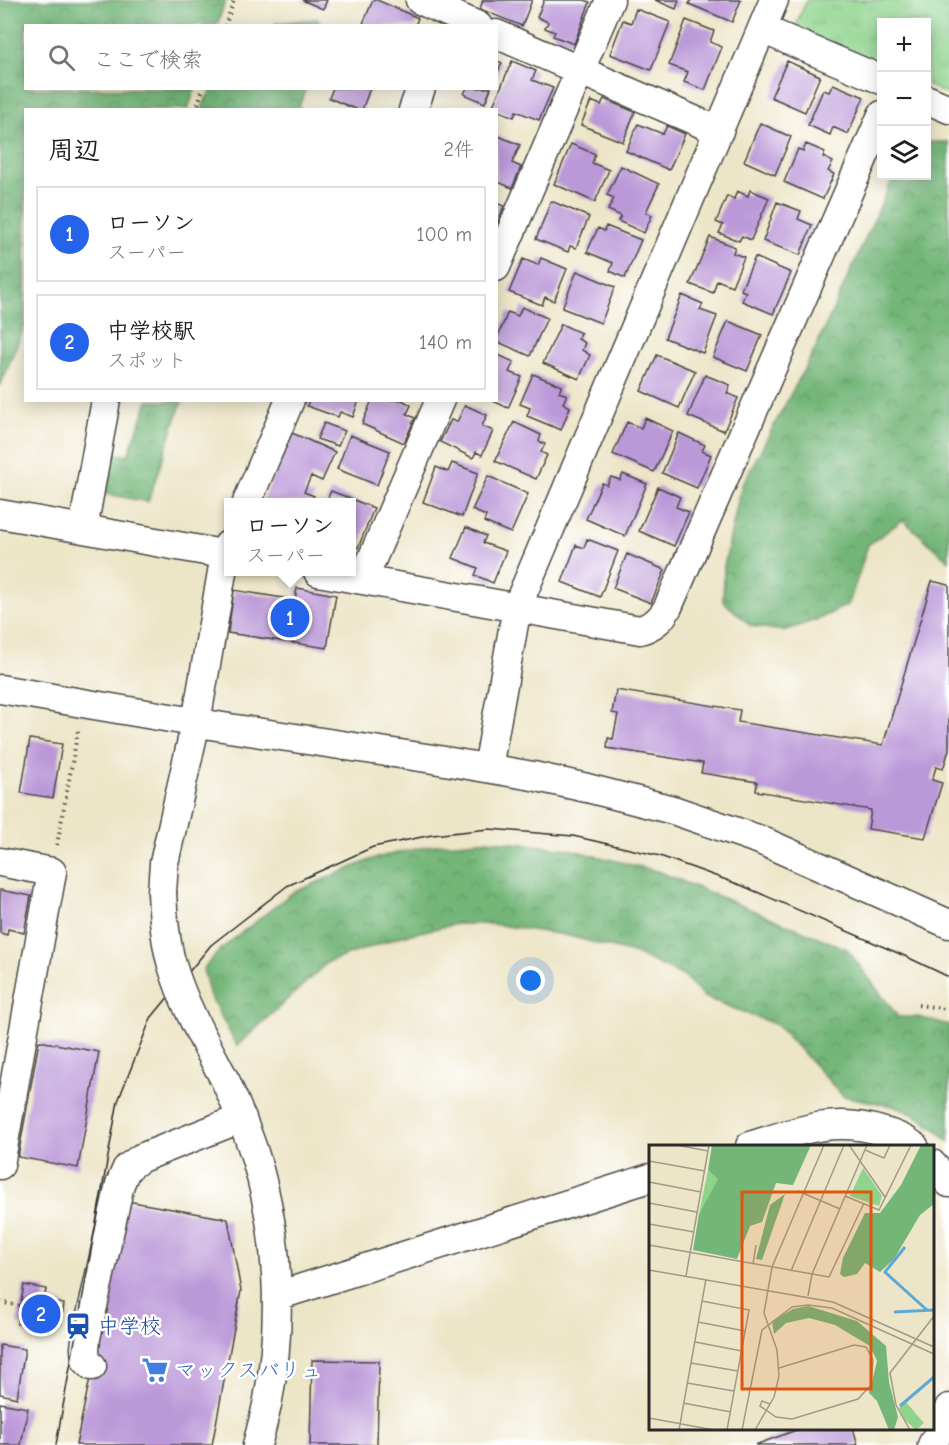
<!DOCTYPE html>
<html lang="ja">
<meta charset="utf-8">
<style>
:root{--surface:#fff;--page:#f6f6f6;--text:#202124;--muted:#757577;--line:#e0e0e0;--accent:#2563eb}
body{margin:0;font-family:"Comic Neue","Klee One",sans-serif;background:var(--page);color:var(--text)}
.controls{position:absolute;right:18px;top:18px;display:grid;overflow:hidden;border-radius:0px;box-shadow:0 3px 15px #0003}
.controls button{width:54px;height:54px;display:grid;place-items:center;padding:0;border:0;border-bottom:2px solid var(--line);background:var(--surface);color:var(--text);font:30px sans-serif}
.you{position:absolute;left:531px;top:981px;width:21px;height:21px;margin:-15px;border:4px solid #fff;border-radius:50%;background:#1a73e8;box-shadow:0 0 0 9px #1a73e833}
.badge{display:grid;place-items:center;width:39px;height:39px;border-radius:50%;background:var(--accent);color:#fff;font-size:20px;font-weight:700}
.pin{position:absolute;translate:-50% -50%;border:3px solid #fff;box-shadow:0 2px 6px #0006}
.popup{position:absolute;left:224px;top:498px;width:132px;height:78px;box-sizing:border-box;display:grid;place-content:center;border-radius:0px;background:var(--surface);filter:drop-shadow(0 2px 4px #0005);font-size:20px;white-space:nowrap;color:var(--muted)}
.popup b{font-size:22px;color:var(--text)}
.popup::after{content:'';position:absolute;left:50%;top:100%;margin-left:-12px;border:12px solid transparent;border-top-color:var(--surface)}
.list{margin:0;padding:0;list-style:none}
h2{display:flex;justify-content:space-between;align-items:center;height:78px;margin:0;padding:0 24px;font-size:26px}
h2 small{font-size:20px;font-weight:400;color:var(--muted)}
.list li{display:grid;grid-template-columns:39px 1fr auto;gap:18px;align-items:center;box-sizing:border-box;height:96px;margin:0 12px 12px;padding:0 12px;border:2px solid var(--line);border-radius:0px}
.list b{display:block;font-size:22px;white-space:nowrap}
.list p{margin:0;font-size:20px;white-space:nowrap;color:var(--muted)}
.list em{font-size:20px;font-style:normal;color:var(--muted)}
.icon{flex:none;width:33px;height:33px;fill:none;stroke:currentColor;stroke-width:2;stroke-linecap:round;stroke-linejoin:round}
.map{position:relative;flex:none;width:949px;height:1445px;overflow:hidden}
.search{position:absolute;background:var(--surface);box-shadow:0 3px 15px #0003;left:24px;top:24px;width:474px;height:66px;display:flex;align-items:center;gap:15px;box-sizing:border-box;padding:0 21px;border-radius:0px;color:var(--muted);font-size:22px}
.panel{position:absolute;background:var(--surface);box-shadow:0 3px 15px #0003;left:24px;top:108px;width:474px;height:294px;border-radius:0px}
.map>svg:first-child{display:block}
.forest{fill:url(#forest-crowns);stroke:#4f7052;stroke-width:1.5}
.park{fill:url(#park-tufts);stroke:#5d805c;stroke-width:1.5}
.building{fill:#bb98d8}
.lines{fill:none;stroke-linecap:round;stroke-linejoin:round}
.minor-casing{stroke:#484742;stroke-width:31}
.path{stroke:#484742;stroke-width:4;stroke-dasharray:1.5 4.5;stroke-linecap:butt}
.minor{stroke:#fff;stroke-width:28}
.tram{stroke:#2b2b2b;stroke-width:1.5}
.minor-bridge-casing{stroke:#484742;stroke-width:31;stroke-linecap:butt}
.minor-bridge{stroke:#fff;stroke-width:28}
.labels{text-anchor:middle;stroke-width:5;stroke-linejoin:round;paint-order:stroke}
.transit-label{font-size:21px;fill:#164399;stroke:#fff;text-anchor:start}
.shop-label{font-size:21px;fill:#366cbe;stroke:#fff;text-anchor:start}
.inset-river{fill:none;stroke:#5da8d5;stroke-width:3}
.inset-road{fill:none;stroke:#9f9b89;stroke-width:1.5}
.view{fill:#df570e;fill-opacity:0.15;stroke:#df570e;stroke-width:3}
.inset-edge{fill:none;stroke:#2b2b2b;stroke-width:3}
</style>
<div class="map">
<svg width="949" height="1445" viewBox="0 0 949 1445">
<defs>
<pattern id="forest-crowns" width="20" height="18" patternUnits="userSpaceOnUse" patternTransform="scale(1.5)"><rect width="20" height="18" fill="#73b678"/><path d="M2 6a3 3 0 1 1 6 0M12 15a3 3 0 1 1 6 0" fill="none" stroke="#5f9463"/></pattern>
<pattern id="park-tufts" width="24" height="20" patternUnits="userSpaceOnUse" patternTransform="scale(1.5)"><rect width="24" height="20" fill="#8fd48d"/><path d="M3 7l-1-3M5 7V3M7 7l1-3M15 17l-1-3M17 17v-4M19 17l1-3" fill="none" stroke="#7cb67a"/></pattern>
</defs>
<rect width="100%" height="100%" fill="#fff"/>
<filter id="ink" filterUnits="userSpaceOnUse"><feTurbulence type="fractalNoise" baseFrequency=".0167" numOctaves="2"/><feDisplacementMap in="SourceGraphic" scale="12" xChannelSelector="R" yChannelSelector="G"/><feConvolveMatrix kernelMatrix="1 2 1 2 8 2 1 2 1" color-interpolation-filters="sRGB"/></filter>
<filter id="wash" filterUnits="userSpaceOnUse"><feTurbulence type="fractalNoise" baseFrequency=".008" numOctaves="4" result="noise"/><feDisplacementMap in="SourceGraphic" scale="24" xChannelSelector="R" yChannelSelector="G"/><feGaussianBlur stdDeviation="1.35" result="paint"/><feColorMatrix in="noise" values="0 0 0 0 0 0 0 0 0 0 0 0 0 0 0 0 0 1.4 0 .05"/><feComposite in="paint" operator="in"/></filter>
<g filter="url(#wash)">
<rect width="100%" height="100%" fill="#ede5c7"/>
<!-- forest -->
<path class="forest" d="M 0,0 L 226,0 L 217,25 L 26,26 L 26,88 L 195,89 L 188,109 L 26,110 L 25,325 L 0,386 Z
M 317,19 L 324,25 L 274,25 L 277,23 Z
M 214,88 L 306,88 L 306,89 L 298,109 L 202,109 L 206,98 Z
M 931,142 L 949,142 L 949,561 L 903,520 L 868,545 L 849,604 L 821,618 L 784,631 L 751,626 L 723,601 L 724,566 L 741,487 L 815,349 L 894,176 L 926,176 L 927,144 Z
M 148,401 L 182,401 L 148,502 L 105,494 L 113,454 L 128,455 Z
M 488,840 L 568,849 L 657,871 L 847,949 L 898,1017 L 918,1017 L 949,1025 L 949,1142 L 938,1131 L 918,1117 L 898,1107 L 843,1096 L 777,1025 L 704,997 L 684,976 L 633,953 L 565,935 L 492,924 L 456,924 L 402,936 L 328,962 L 237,1046 L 210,996 L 203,969 L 221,949 L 292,893 L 375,858 L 434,845 Z"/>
<!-- park -->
<path class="park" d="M 807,0 L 949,0 L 949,95 L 927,85 L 926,22 L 882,22 L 881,66 L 797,30 L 797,22 Z"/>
<g id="blocks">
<!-- building -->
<path class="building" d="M 302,0 L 327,0 L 323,9 Z
M 373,0 L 377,0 L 418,18 L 415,26 L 362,26 Z
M 483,0 L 532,0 L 522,26 L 480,9 Z
M 544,0 L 584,0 L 590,2 L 574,44 L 553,36 L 555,32 L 545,28 L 548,22 L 537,17 Z
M 655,0 L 679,0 L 676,9 Z
M 691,0 L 741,0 L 732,22 L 689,4 Z
M 636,9 L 670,22 L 651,70 L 610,54 L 623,20 L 631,23 Z
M 686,20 L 714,31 L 710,42 L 722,47 L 705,90 L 684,82 L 688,72 L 669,65 Z
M 496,60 L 502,63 L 496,76 Z
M 512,61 L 536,71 L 532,80 L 553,88 L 539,120 L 516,111 L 514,117 L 492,108 Z
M 787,61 L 820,76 L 805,112 L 771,97 Z
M 833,84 L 864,97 L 848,134 L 833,127 L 830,135 L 808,125 L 823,90 L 829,92 Z
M 333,88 L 370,88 L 362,110 L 358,110 L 329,98 Z
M 467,88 L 491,88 L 485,103 L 464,94 Z
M 604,99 L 635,112 L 623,142 L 581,125 L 591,101 L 601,105 Z
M 760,123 L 791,137 L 775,175 L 744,161 Z
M 638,124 L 663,134 L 667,126 L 685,134 L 669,170 L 626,151 Z
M 496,135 L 520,145 L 512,163 L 521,167 L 512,188 L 496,181 Z
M 571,144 L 595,154 L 592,163 L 609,170 L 595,202 L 554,184 Z
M 806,144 L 825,152 L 823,157 L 833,162 L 828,171 L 834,174 L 823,199 L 784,182 L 798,149 L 803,151 Z
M 621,166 L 659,184 L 646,212 L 652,215 L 644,233 L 618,221 L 621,216 L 608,210 L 614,198 L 607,195 Z
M 750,190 L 769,198 L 751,240 L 742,236 L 739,241 L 719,233 L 723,225 L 716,222 L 727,196 L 734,199 L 737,191 L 748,196 Z
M 551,201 L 589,217 L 576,248 L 570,246 L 568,252 L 536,239 Z
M 777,202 L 801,211 L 798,219 L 812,225 L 800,255 L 763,241 Z
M 496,203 L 504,206 L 497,224 L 496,224 Z
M 606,226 L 641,240 L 625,278 L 610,271 L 613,263 L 587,252 L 598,228 L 604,231 Z
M 710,237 L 735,247 L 733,253 L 744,257 L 732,286 L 717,280 L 713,293 L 690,284 Z
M 755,257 L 791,273 L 773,314 L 742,301 L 746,292 L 741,290 Z
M 541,258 L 567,269 L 554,301 L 545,297 L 542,305 L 509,292 L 523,259 L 538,265 Z
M 577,271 L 615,287 L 601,323 L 562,308 Z
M 682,295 L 703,304 L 700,310 L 717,316 L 703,353 L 665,338 Z
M 522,307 L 547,318 L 530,356 L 496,341 L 508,312 L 518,316 Z
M 728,321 L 762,335 L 747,371 L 713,357 Z
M 561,324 L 581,333 L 578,339 L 585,343 L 582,350 L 590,355 L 579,379 L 543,363 Z
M 496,354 L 514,362 L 509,372 L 522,377 L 508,408 L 491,400 L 496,400 Z
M 657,355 L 695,371 L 679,408 L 641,391 Z
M 533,374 L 562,386 L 559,392 L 567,395 L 563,403 L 570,407 L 561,430 L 527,416 L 530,408 L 520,404 Z
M 705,375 L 730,385 L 727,393 L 738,398 L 724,431 L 688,416 Z
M 309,400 L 359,400 L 353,417 L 340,412 L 338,417 L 307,406 Z
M 372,400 L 402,400 L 411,405 L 407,414 L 415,418 L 404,443 L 362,424 Z
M 465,405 L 487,415 L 482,426 L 493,431 L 482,455 L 476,452 L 473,458 L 440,442 L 451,420 L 457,422 Z
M 645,418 L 673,431 L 654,472 L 613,454 L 627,422 L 641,428 Z
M 514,422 L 541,435 L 539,441 L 545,444 L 541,452 L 547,455 L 536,479 L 495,461 Z
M 324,423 L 345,431 L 338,446 L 317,439 Z
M 292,433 L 335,452 L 322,481 L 311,476 L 304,492 L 314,496 L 311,502 L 262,502 Z
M 679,433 L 705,445 L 702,451 L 711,455 L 697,488 L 662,473 Z
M 350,435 L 390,451 L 377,485 L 337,469 Z
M 452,463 L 478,473 L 462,517 L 423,502 L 436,467 L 448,472 Z
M 623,474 L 647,484 L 625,536 L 586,519 L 602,483 L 607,485 L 611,477 L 620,480 Z
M 488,476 L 528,494 L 511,533 L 484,522 L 486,516 L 472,510 Z
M 658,487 L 680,497 L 676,507 L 689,512 L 674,546 L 639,531 Z
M 331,491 L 374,508 L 358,548 L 352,545 L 352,502 L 326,502 Z
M 466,527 L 486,536 L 483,543 L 506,551 L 493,583 L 475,575 L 478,568 L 453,558 Z
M 587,539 L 618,551 L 600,597 L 562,582 L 576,545 L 584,548 Z
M 627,554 L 665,570 L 651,603 L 613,588 Z
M 932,581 L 949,585 L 949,750 L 943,769 L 936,767 L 932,780 L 942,783 L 925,838 L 868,829 L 871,810 L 756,791 L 757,782 L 701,773 L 703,763 L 607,748 L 608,738 L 613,739 L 618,714 L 612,713 L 616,690 L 740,710 L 738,722 L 883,745 Z
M 297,588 L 336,595 L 327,648 L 228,633 L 234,590 L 295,600 Z
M 30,739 L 62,744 L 53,798 L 21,793 Z
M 0,890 L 31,896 L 24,933 L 8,929 L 7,935 L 0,933 Z
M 39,1041 L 99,1052 L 78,1168 L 18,1157 Z
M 127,1201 L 228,1219 L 241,1291 L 212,1445 L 76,1445 Z
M 24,1285 L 46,1289 L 44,1300 L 64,1304 L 61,1324 L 49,1322 L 48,1330 L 17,1324 Z
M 0,1345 L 25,1349 L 17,1398 L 0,1394 Z
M 312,1360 L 379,1361 L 377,1445 L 310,1445 Z
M 0,1403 L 28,1408 L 21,1445 L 0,1445 Z
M 802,1428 L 853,1428 L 858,1445 L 755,1445 Z"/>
</g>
</g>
<g filter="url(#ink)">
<use href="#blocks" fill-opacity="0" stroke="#484742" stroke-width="1.5"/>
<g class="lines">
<!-- minor casing -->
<g class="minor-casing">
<path id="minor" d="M 420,0 L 478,26
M 762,29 L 882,80
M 496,34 L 719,131
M 926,99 L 949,109
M 413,110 L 421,88
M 496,267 L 610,0
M 247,502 L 290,400
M 0,514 L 228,555
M 83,529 L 106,400
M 318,572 L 640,630 C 653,626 661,620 668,607 L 882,115
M 363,580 L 440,400
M 0,689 L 229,728 L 433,759 L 533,776 L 587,788 L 673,810 L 760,840 L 949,924
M 488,768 L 517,607 L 774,0
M 0,862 L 52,872 L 0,1165
M 162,892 L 164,863 L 196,722 L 225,555 L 228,545
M 226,1082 C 237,1107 248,1132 256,1159 C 279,1236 283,1322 268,1400 C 265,1415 261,1430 257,1445
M 750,1146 C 795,1132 833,1116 881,1131 C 893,1134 904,1138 914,1146
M 932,1164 L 949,1183
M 277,1296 L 650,1178
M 92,1366 L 86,1360 L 85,1349 L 86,1338 L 120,1184 L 127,1168 L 141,1158 L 242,1118
M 932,1445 L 946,1419 L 949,1408"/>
</g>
<!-- path -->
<path class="path" d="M 225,26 L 234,0
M 196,110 L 203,88
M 57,845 L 78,731
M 918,1005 L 949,1009
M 0,1302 L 20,1306"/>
<!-- minor -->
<use href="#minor" class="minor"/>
<!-- tram -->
<path class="tram" d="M 56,1445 L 118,1101 L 151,1018 L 211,945 L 287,886 L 373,847 L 432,835 L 489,829 L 573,836 L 660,856 L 743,886 L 907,957 L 949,977"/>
<!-- minor-bridge casing -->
<g class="minor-bridge-casing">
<path id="minor-bridge" d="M 162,892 C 163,916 165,941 172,965 C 184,1006 206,1044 226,1082"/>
</g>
<!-- minor-bridge -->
<use href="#minor-bridge" class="minor-bridge"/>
</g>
</g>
<!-- icons -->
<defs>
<g id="station-bare" transform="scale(2.07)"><path d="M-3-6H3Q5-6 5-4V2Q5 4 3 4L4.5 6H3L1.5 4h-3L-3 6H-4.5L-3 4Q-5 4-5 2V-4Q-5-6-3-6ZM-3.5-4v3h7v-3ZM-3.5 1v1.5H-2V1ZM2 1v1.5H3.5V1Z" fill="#1a4fb4" stroke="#fff" stroke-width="2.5" paint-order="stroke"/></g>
<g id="supermarket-bare" transform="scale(2.07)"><path d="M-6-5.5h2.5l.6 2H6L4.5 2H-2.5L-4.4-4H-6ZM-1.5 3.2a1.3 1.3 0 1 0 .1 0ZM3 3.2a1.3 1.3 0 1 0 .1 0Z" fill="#3f7fe0" stroke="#fff" stroke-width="2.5" paint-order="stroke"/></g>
</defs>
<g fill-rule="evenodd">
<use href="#station-bare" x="78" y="1326"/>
<use href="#supermarket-bare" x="155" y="1370"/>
</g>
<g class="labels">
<!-- transit labels -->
<g class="transit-label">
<text x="98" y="1333">中学校</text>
</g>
<!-- shop labels -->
<g class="shop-label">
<text x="175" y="1377">マックスバリュ</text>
</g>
</g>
<!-- overview -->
<g transform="translate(649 1145)">
<rect width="285" height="285" fill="#ede5c7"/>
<path d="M 59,25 L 70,34 L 50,69 ZM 257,257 L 275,278 L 267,285 L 256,275 L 250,263 Z" fill="#8fd48d"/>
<path d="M 63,0 L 162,0 L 144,40 L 127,38 L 113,77 L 101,81 L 88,114 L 44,105 L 50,69 L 69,34 L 59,25 ZM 272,0 L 285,0 L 285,59 L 271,70 L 245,114 L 231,127 L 216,118 L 208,129 L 195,132 L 191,129 L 194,113 L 216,68 L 231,68 L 252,40 ZM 136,49 L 113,115 L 107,114 L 121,60 ZM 159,161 L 208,176 L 237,201 L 240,237 L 249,272 L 245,285 L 240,285 L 228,256 L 220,248 L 228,216 L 221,201 L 186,180 L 160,173 L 137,178 L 125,189 L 123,176 L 144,164 Z" fill="#73b678"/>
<path d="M 214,23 L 233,51 L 230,61 L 201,51 Z" fill="#8fd48d"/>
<path class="inset-river" d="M 256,102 L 236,127 L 279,166M 245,167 L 285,165M 251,261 L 285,232"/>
<path class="inset-road" d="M 27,0 L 59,6M 200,0 L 236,52M 216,5 L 235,13 L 241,0M 0,16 L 56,26M 0,37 L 52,47M 149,46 L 191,64M 196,51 L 230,65 L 262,0M 0,58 L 48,67M 0,79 L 45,87M 0,100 L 180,132 L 215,58M 104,119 L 107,100M 0,125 L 184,157 L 285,202M 142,126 L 195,0M 37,131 L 60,0M 159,151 L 163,129 L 218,0M 53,156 L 100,165 L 78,285M 49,177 L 96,186M 46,197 L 93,206M 42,218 L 89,226M 38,238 L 85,246M 34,258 L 82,267M 121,259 L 113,256 L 111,261 L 127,272 L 143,274 L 209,254 L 222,240 L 224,215 L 217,202 L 205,200 L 130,223M 0,273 L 65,285M 30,285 L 57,134M 93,285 L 113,185 L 143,162 L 159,160 L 183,163 L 285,209M 106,285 L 125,252 L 130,231 L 128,205 L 115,168 L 123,122 L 175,0M 261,285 L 247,260 L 241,228 L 285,171"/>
<path class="view" d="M 93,47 L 222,47 L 222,244 L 93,244 Z"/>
<rect width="285" height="285" class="inset-edge"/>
</g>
</svg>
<div class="controls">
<button>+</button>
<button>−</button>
<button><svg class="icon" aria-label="layers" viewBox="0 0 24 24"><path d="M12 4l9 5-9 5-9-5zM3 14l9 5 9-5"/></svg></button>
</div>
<div class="you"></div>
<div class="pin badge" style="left:290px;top:618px">1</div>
<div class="popup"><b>ローソン</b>スーパー</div>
<div class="pin badge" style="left:41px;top:1314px">2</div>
<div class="search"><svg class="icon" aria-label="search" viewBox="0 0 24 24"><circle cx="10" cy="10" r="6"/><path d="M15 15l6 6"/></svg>ここで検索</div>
<section class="panel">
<h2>周辺<small>2件</small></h2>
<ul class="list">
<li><span class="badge">1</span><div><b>ローソン</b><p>スーパー</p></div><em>100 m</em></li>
<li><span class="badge">2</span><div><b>中学校駅</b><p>スポット</p></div><em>140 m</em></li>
</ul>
</section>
</div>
